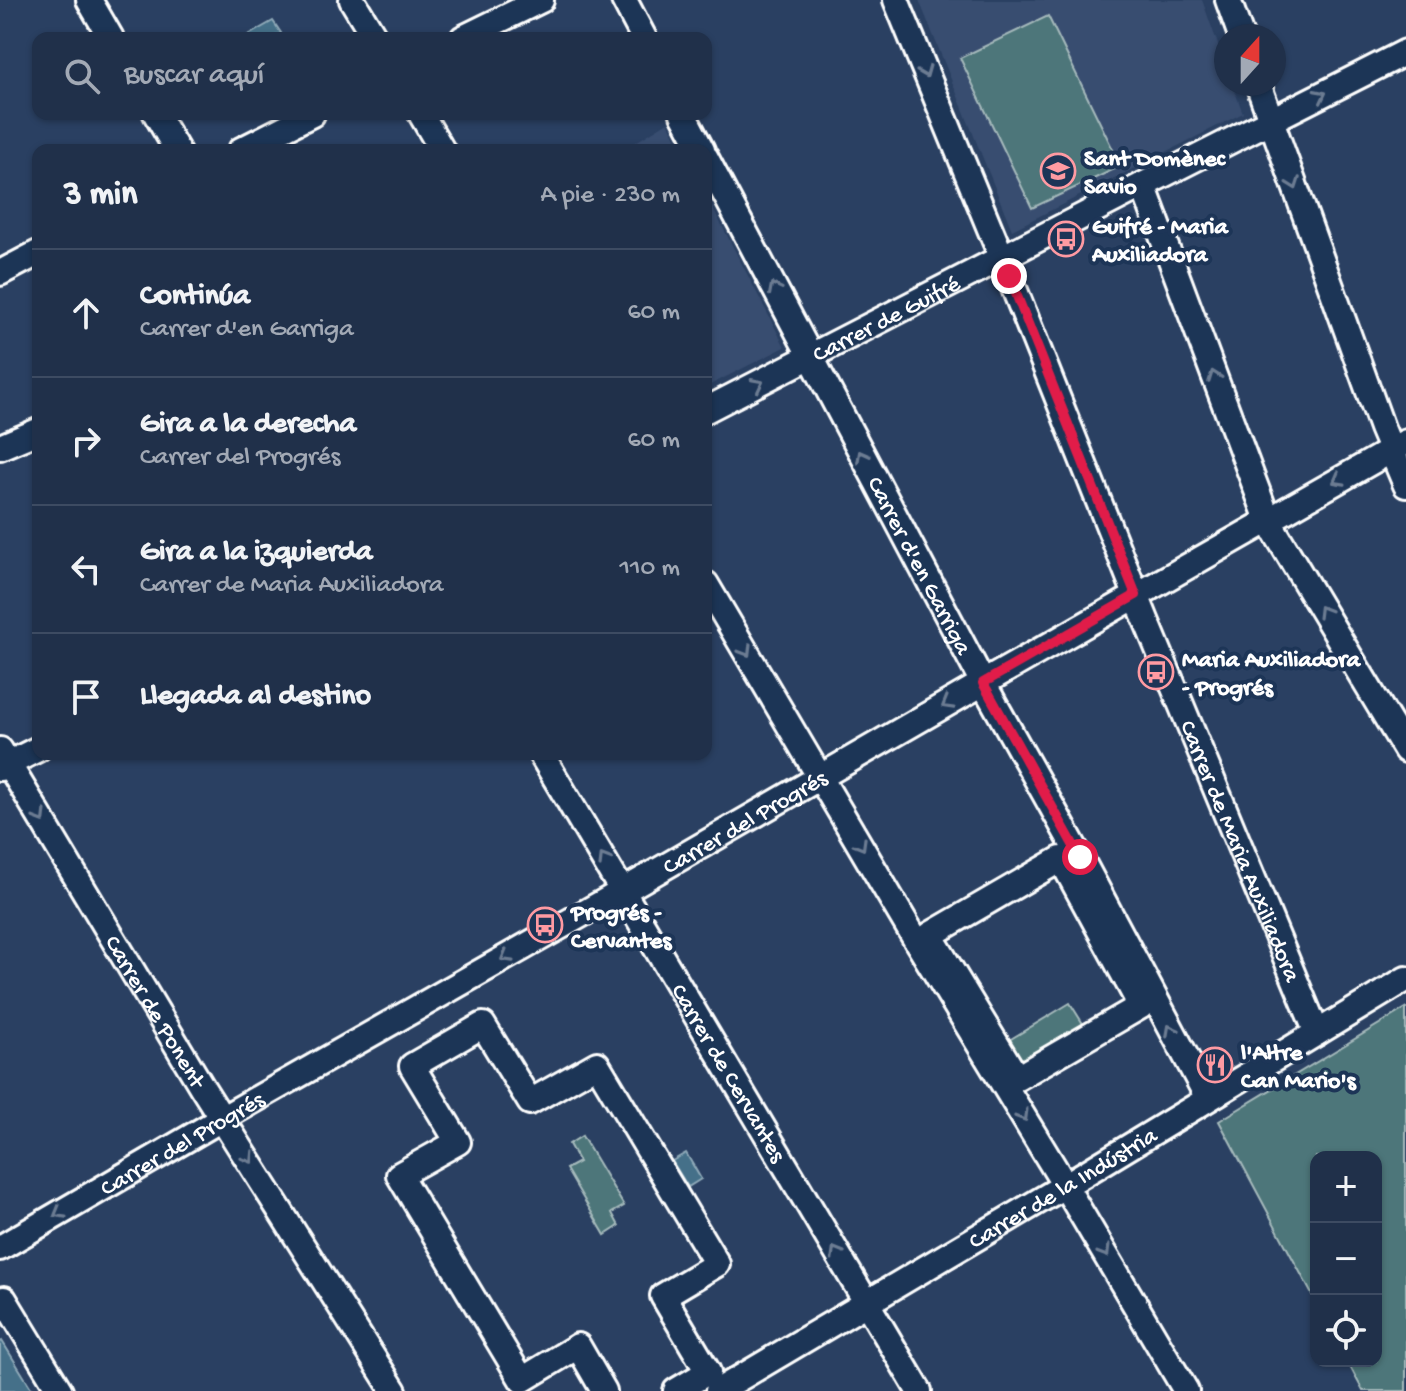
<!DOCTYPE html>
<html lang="es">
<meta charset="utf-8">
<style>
:root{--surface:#20304a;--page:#283851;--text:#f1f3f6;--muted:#a2a9b5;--line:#3d4b62}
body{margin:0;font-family:"Gochi Hand",sans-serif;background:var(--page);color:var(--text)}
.controls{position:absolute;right:24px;bottom:24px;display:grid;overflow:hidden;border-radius:16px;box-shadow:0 2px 6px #0004}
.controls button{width:72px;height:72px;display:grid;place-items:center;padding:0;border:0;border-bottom:2px solid var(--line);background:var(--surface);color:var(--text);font:40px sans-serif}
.compass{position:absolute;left:1214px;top:24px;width:72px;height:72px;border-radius:50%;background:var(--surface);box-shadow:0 2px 6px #0004;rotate:21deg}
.stop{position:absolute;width:24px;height:24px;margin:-18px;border:6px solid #e11d48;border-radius:50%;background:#fff}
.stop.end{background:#e11d48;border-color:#fff;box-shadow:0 2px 8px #0008}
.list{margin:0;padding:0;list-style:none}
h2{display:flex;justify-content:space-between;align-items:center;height:104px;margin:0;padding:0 32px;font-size:34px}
h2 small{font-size:26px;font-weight:400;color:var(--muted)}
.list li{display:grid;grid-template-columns:52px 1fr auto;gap:24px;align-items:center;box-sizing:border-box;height:128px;padding:0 32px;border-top:2px solid var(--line)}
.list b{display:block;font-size:30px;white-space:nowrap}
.list p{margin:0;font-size:26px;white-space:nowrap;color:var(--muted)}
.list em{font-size:26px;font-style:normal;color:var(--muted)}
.icon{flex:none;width:44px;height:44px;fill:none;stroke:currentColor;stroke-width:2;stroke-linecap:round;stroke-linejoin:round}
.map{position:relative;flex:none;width:1406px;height:1391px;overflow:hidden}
.search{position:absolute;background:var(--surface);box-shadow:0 2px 6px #0004;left:32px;top:32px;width:680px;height:88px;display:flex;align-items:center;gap:20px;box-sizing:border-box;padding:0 28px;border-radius:16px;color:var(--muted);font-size:30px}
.panel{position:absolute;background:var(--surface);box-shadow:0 2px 6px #0004;left:32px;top:144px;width:680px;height:616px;border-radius:16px}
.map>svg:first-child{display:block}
.built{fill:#394d70}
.green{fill:#4e767a;stroke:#a6babc;stroke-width:2}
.water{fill:#447089;stroke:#8fa9b8;stroke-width:2}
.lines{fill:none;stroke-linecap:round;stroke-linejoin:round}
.minor-casing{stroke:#fff;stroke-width:30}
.minor{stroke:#1d3557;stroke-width:24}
.oneway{stroke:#6c7c92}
.route{stroke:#e11d48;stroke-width:10}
.labels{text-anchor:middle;stroke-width:8;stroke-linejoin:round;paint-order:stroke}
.poi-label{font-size:24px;font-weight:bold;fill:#fff;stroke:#1d3557;text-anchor:start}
.street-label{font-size:24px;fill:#fff;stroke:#1d3557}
</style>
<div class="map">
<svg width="1406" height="1391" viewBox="0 0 1406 1391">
<rect width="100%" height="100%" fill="#2a4062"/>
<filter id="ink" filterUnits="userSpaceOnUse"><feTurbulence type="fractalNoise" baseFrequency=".0125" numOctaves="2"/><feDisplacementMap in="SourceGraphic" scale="16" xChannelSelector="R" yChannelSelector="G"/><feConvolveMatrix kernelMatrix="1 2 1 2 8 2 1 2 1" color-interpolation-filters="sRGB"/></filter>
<g filter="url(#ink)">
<!-- built -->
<path class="built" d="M 919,0 L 1202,0 L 1226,67 L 1226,84 L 1232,84 L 1243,113 L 1012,230 Z
M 668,122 L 683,150 L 623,150 Z
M 706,195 L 785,347 L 706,387 Z"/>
<!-- green -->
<path class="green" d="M 1048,16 L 1121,166 L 1032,208 L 960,58 Z
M 1070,1003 L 1085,1027 L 1015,1069 L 1001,1045 Z
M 1406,1008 L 1406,1391 L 1363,1391 L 1347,1361 L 1376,1361 L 1376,1157 L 1316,1157 L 1316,1302 L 1219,1121 Z
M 582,1136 L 624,1206 L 612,1213 L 619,1226 L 605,1235 L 566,1169 L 579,1162 L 569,1144 Z"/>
<!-- water -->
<path class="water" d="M 273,21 L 281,33 L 272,38 L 248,38 L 247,36 Z
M 686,1153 L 701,1179 L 688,1187 L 672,1161 Z
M 2,1341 L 33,1391 L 0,1391 L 0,1342 Z"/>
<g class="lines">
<!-- minor casing -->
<g class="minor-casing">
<g id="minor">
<path d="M 89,0 L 111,38"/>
<path d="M 352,0 L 375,38"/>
<path d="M 624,0 L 644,38"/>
<path id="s1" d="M 896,0 L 1002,258 L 1146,620 L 1317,1033"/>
<path d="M 1228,0 L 1241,36"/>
<path d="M 463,38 L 541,0"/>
<path d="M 1258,84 L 1382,428 L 1406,485"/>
<path d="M 156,114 L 177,150"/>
<path d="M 421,114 L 442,150"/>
<path d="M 683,114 L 702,150"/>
<path d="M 241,150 L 312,114"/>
<path id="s2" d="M 706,158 L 983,683 L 1080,857 L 1208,1098"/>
<path d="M 1143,185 L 1268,520 L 1406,750"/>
<path d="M 0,273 L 38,253"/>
<path id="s3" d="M 706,410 L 1143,185 L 1406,52"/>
<path d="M 0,447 L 38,431"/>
<path d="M 706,584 L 917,942 L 1058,1174 L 1186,1391"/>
<path id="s4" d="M 0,750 L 202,1087 L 394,1391"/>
<path id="s5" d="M 541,754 L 919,1391"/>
<path d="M 0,768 L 38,749"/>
<path d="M 1061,859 L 1141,1006 L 1017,1078 L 930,935 Z"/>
<path id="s6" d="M 0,1248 L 223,1118 L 623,891 L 983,683 L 1406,442"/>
<path d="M 0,1301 L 4,1299 L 60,1391"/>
<path d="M 604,1391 L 578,1346 L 522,1380 L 399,1175 L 458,1142 L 412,1066 L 483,1025 L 530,1102 L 597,1064 L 717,1264 L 663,1296 L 708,1372 L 676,1391"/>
<path id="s7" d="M 718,1391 L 1076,1179 L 1406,979"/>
</g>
</g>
<!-- minor -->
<use href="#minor" class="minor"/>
</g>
<!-- one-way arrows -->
<defs><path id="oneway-chevron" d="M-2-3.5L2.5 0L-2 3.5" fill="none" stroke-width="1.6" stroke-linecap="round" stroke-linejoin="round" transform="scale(2)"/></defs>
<g class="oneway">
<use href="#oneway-chevron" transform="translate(925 72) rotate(68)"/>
<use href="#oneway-chevron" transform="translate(1321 95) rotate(-27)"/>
<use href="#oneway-chevron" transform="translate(1294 184) rotate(70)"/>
<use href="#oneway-chevron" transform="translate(774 288) rotate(-117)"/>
<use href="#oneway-chevron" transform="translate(1214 376) rotate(-110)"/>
<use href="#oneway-chevron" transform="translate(758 384) rotate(-27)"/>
<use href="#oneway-chevron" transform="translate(862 456) rotate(-118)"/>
<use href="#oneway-chevron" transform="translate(1338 480) rotate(151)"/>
<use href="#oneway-chevron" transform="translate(1323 611) rotate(-121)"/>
<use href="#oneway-chevron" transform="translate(746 651) rotate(59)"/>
<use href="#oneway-chevron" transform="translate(947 704) rotate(150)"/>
<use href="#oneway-chevron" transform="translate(41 817) rotate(59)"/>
<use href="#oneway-chevron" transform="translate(861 845) rotate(60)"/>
<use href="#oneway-chevron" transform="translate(604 859) rotate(-121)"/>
<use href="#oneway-chevron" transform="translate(506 957) rotate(150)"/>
<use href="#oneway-chevron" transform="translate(1171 1030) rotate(-118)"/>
<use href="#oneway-chevron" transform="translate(1023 1116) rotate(59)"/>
<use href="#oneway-chevron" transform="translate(249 1158) rotate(58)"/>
<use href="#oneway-chevron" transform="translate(59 1213) rotate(150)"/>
<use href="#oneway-chevron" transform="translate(836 1252) rotate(-120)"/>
<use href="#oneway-chevron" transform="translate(1105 1252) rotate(59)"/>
</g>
</g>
<g class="lines" filter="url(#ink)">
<!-- route -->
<path class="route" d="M 1009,276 L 1136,595 L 983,683 L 1080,857"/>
</g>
<!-- icons -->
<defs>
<g id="school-ring" transform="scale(1.8)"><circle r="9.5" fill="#1d3557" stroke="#ff9aa2" stroke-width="1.5"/><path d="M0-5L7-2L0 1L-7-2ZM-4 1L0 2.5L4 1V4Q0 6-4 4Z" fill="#ff9aa2"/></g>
<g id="bus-ring" transform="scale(1.8)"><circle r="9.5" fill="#1d3557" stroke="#ff9aa2" stroke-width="1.5"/><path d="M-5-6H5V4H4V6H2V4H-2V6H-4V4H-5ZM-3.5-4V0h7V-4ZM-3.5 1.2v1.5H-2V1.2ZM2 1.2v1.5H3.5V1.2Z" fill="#ff9aa2"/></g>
<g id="restaurant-ring" transform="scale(1.8)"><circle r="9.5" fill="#1d3557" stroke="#ff9aa2" stroke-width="1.5"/><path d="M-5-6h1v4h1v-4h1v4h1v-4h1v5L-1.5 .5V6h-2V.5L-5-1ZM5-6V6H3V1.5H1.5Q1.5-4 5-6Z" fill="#ff9aa2"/></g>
</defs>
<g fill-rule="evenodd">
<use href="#school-ring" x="1058" y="171"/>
<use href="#bus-ring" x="1066" y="239"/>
<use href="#bus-ring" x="1156" y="672"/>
<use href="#bus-ring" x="545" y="925"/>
<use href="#restaurant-ring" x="1215" y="1065"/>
</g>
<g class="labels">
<!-- poi labels -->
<g class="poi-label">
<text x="1084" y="165">Sant Domènec<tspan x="1084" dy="28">Savio</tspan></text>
<text x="1092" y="233">Guifré - Maria<tspan x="1092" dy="28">Auxiliadora</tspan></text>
<text x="1182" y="666">Maria Auxiliadora<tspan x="1182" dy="28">- Progrés</tspan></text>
<text x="571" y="919">Progrés -<tspan x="571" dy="28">Cervantes</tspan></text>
<text x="1241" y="1059">l'Altre<tspan x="1241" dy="28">Can Mario's</tspan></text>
</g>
<!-- street labels -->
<g class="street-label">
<text dy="8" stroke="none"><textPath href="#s3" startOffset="202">Carrer de Guifré</textPath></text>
<text dy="8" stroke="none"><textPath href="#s2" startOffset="460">Carrer d'en Garriga</textPath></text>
<text dy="8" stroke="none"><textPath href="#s6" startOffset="858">Carrer del Progrés</textPath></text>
<text dy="8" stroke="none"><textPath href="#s1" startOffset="918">Carrer de Maria Auxiliadora</textPath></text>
<text dy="8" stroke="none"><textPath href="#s4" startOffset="304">Carrer de Ponent</textPath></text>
<text dy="8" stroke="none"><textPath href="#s5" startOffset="370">Carrer de Cervantes</textPath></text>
<text dy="8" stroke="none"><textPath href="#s6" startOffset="210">Carrer del Progrés</textPath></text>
<text dy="8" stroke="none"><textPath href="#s7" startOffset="400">Carrer de la Indústria</textPath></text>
</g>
</g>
</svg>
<div class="controls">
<button>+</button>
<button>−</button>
<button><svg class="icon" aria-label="locate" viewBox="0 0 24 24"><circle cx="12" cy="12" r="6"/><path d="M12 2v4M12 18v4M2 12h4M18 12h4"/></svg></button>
</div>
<svg class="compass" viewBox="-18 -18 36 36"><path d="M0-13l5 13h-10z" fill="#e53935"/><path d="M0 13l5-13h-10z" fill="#a2a9b5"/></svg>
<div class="stop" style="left:1080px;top:857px"></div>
<div class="stop end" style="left:1009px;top:276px"></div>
<div class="search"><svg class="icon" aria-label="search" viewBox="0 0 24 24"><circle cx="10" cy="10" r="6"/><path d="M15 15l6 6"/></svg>Buscar aquí</div>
<section class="panel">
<h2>3 min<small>A pie · 230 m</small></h2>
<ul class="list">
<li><svg class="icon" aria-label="ahead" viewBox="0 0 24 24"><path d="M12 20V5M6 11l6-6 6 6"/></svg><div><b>Continúa</b><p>Carrer d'en Garriga</p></div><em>60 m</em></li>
<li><svg class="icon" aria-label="right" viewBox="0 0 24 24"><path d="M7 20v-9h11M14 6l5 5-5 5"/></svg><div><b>Gira a la derecha</b><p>Carrer del Progrés</p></div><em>60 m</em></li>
<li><svg class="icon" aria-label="left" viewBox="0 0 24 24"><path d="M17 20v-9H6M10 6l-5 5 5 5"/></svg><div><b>Gira a la izquierda</b><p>Carrer de Maria Auxiliadora</p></div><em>110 m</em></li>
<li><svg class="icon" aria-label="arrive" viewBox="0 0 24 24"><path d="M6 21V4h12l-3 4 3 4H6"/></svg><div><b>Llegada al destino</b></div></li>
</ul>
</section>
</div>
